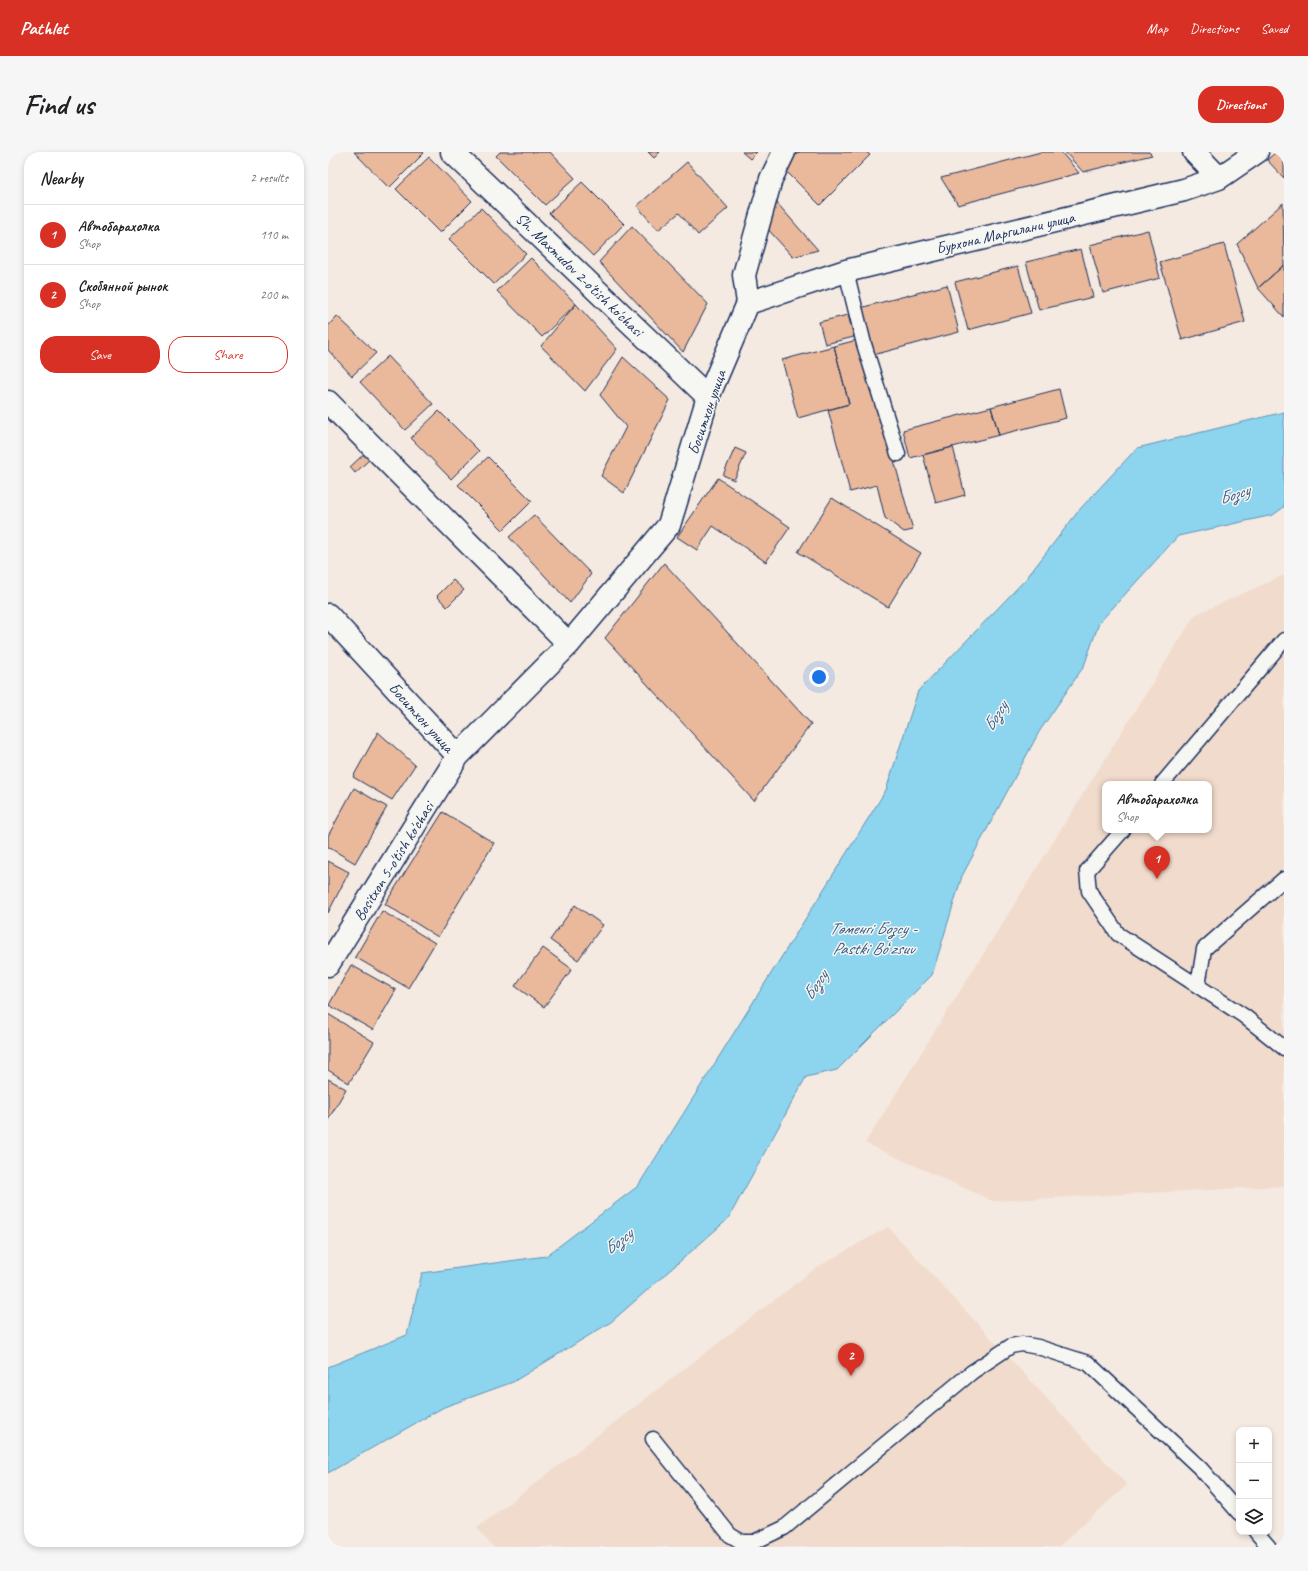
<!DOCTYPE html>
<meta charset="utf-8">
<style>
:root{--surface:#fff;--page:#f6f6f6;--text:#202124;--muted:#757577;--line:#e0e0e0;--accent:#d93025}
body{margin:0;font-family:Caveat,sans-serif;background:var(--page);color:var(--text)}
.controls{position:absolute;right:12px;bottom:12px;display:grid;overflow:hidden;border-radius:8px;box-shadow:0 2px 6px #0003}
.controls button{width:36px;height:36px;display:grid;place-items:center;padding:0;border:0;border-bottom:1px solid var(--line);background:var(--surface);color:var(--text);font:20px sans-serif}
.you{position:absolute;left:491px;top:525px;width:14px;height:14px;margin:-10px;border:3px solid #fff;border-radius:50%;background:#1a73e8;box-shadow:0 0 0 6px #1a73e833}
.badge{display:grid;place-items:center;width:26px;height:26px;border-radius:50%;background:var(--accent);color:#fff;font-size:13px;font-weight:700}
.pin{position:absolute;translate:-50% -33px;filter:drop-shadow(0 1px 2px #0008)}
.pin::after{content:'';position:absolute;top:21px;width:14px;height:12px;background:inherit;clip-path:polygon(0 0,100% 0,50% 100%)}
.popup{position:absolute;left:774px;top:629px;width:110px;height:52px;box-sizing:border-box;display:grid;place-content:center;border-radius:8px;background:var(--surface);filter:drop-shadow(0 1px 3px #0005);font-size:13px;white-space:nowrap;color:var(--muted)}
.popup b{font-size:15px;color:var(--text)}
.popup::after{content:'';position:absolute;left:50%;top:100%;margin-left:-8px;border:8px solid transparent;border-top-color:var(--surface)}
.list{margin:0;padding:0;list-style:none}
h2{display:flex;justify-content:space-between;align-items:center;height:52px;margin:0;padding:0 16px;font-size:17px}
h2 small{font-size:13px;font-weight:400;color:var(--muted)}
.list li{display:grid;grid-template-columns:26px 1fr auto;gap:12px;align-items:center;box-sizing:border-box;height:60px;padding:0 16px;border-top:1px solid var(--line)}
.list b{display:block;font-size:15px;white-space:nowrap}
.list p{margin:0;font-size:13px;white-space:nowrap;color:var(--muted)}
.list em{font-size:13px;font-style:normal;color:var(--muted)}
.actions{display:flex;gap:8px;padding:12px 16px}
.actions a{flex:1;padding:9px 0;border:1px solid var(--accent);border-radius:16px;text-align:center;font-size:14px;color:var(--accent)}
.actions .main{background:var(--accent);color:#fff}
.icon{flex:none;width:22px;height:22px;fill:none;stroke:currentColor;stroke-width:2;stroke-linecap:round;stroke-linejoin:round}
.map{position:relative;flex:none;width:956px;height:1395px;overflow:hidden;border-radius:16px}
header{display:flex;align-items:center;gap:24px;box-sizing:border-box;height:56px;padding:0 20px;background:var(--accent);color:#fff}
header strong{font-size:19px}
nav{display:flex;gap:22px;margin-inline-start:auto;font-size:14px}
.intro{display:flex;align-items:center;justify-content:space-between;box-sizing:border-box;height:96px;padding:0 24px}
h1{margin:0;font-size:28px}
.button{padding:10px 18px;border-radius:16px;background:var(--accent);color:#fff;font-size:14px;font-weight:700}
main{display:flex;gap:24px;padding:0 24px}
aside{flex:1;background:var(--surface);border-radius:16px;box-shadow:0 2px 6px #0003}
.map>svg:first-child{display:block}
.built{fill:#f1dbcc;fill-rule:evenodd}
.water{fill:#8dd4ef;stroke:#5f92b5}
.building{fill:#eab99b;stroke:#1b2f5e}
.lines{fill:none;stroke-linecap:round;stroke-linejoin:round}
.service-casing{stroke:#1b2f5e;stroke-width:17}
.minor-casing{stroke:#1b2f5e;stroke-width:25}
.service{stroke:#f6f6f2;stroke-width:14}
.minor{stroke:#f6f6f2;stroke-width:22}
.labels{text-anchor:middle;stroke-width:3;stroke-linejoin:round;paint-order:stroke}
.street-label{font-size:16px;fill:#1b2f5e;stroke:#f6f6f2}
.water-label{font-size:17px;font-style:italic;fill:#385882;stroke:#f6f6f2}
</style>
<header>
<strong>Pathlet</strong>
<nav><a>Map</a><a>Directions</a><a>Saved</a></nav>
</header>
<div class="intro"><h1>Find us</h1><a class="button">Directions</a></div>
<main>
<aside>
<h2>Nearby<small>2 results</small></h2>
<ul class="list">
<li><span class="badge">1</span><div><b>Автобарахолка</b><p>Shop</p></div><em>110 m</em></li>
<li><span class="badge">2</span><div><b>Скобянной рынок</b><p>Shop</p></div><em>200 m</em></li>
</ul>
<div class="actions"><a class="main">Save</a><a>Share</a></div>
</aside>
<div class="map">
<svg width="956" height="1395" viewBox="0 0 956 1395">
<rect width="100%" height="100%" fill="#f4eae1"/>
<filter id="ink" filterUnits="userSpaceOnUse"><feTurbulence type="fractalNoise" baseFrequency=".025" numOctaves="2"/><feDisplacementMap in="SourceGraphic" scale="8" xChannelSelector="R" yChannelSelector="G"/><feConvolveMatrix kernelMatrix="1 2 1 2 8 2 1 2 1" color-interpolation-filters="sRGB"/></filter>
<g filter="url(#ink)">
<!-- built -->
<path class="built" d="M 956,423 L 956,1034 L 665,1049 L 537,991 L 867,463 ZM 777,632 L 881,632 L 881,678 L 777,678 Z
M 560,1075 L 799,1333 L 730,1395 L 165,1395 L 149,1376 L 488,1116 Z"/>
<!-- water -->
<path class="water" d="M 956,260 L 956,355 L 945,363 L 850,384 L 771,471 L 756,514 L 711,580 L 634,724 L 604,823 L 509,918 L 478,925 L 400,1067 L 283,1170 L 185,1230 L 116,1255 L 0,1321 L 0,1215 L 79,1183 L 94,1121 L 218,1104 L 310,1034 L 558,638 L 590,539 L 697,428 L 752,357 L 809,296 Z"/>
<!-- building -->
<path class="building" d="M 26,0 L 95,0 L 96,1 L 61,36 Z
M 172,0 L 222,0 L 247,26 L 217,53 L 168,4 Z
M 320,0 L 332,0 L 326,6 Z
M 414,0 L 429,0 L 422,7 Z
M 471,0 L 538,0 L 542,3 L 492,53 L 455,16 Z
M 713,0 L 733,0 L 751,21 L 630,53 L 613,26 Z
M 737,0 L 821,0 L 824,3 L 755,20 Z
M 948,0 L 956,0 L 956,26 L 939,8 Z
M 101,5 L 144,49 L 112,81 L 68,37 Z
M 359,10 L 400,56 L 370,83 L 351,61 L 330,78 L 309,54 Z
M 254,30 L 296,72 L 265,104 L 221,61 Z
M 449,51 L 490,98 L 465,105 L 437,74 Z
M 955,51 L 956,113 L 930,136 L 909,92 Z
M 153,56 L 198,102 L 166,132 L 121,87 Z
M 304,74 L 380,152 L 355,200 L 271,110 Z
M 820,78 L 832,126 L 775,141 L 762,93 Z
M 896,92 L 917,170 L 854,188 L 832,110 Z
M 753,97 L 765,145 L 711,158 L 698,110 Z
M 203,106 L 248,152 L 214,185 L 169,139 Z
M 956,113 L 956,165 L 930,136 Z
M 690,114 L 703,161 L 640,178 L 627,130 Z
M 619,133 L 631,180 L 545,203 L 532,156 Z
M 248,152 L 289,197 L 257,239 L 213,194 Z
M 520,163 L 526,185 L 497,192 L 491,170 Z
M 9,164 L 48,201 L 24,224 L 0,198 L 0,174 Z
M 533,187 L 585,378 L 576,380 L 557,366 L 549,333 L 522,340 L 500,258 L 521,252 L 506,194 Z
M 506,194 L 521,252 L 470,266 L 454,208 Z
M 60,204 L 105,252 L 77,278 L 32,230 Z
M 295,205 L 342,248 L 296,341 L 273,324 L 298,275 L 272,243 Z
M 731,237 L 738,266 L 671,283 L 663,255 Z
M 663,255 L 671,283 L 582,306 L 575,278 Z
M 111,259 L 151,299 L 123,327 L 83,286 Z
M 625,295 L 637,343 L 608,351 L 595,303 Z
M 407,296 L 418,301 L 406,328 L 395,323 Z
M 37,301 L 42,307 L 27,321 L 22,315 Z
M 160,305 L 204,349 L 175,378 L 130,333 Z
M 390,326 L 462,375 L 438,410 L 385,374 L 369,398 L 349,385 Z
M 504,346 L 593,401 L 560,455 L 470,400 Z
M 206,363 L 263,422 L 242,451 L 181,385 Z
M 336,411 L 483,572 L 426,649 L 277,486 Z
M 125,428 L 136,438 L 119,455 L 109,444 Z
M 50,580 L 87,613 L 64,648 L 25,625 Z
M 26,636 L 59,655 L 27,711 L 0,695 L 0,684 Z
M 115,660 L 166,691 L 110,785 L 57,752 Z
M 0,709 L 21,720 L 0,761 Z
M 247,753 L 275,773 L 250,808 L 222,788 Z
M 54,759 L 107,791 L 80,836 L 27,805 Z
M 215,796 L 244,817 L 216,855 L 187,834 Z
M 23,813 L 68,838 L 45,878 L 1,853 Z
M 0,862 L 46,890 L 21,931 L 0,918 Z
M 0,927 L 18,937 L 0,968 Z"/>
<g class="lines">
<!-- service casing -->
<g class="service-casing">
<path id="service" d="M 518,119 L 536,192 L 570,302
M 834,632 L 956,488
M 795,678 L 759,719 L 761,739 L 790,782 L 916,864 L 956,896
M 870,834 L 876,797 L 956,727
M 325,1287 L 402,1383 L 414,1390 L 426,1390 L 456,1376 L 644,1220 L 683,1194 L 694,1192 L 710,1195 L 760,1211 L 873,1317 L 911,1361
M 928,1380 L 941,1395"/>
</g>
<!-- minor casing -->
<g class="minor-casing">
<path id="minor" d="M 124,0 L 380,245
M 866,0 L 891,26
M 420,151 L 518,119 L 856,38 L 891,26 L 929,0
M 0,250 L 241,492
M 0,463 L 130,604
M 0,813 L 130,604 L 241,492 L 341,373 L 380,245 L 420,151 L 416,123 L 443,27 L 456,0"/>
</g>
<!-- service -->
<use href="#service" class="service"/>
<!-- minor -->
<use href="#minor" class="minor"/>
</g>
</g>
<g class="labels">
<!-- street labels -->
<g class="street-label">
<text transform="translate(677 80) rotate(-13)" y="6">Бурхона Маргилани улица</text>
<text transform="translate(252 122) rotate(44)" y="6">Sh. Maxmudov 2-o'tish ko'chasi</text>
<text transform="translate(378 260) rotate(-71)" y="6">Боситхон улица</text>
<text transform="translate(94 565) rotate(48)" y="6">Боситхон улица</text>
<text transform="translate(65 709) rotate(-58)" y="6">Bositxon 5-o'tish ko'chasi</text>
</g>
<!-- water labels -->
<g class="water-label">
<text transform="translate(906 342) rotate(-18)" y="6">Бозсу</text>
<text transform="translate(667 564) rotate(-58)" y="6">Бозсу</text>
<text x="545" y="782">Төменгі Бозсу -<tspan x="545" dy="20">Pastki Boʻzsuv</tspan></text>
<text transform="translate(487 833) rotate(-56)" y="6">Бозсу</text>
<text transform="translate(290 1089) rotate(-38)" y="6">Бозсу</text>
</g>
</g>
</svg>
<div class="controls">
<button>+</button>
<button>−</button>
<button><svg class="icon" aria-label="layers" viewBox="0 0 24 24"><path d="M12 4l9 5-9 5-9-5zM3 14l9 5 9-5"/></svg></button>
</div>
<div class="you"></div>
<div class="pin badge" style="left:829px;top:727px">1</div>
<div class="popup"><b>Автобарахолка</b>Shop</div>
<div class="pin badge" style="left:523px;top:1224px">2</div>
</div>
</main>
